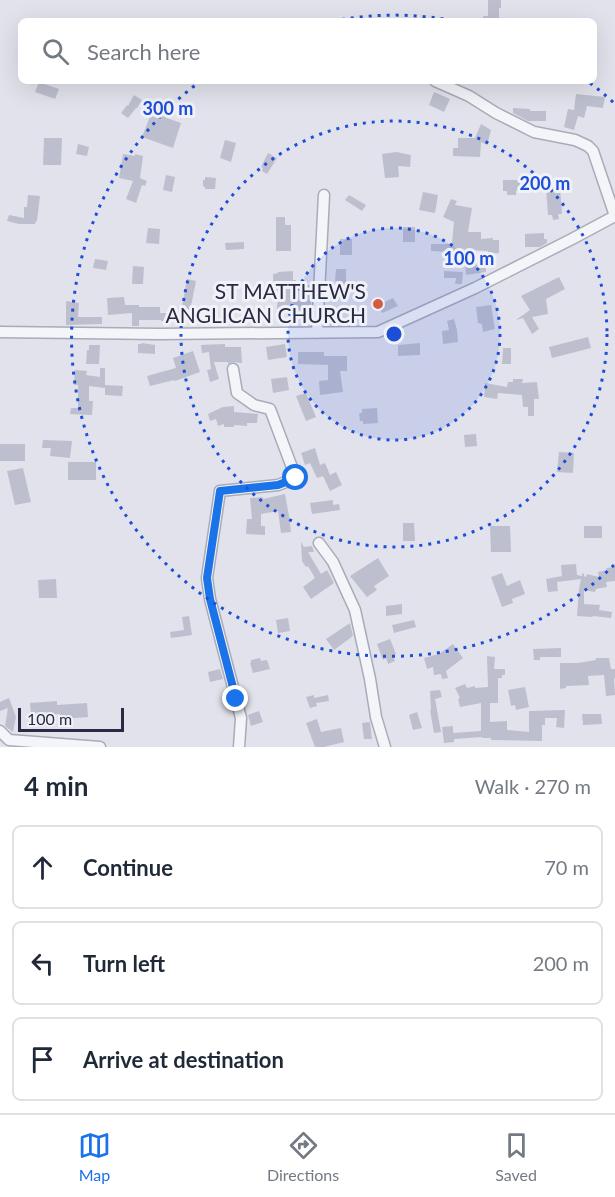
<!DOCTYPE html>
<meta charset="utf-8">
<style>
:root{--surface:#fff;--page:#f2f2f3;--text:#1f2937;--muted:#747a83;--line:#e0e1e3;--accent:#1a73e8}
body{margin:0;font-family:Lato,sans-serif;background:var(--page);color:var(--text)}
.scale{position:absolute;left:18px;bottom:15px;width:106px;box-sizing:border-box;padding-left:6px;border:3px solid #292a43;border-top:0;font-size:16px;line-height:21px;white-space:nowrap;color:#292a43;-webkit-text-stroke:4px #f1f2f8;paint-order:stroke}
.stop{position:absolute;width:18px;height:18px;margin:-14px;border:4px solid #1a73e8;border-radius:50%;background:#fff}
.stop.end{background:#1a73e8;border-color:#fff;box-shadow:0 2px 6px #0008}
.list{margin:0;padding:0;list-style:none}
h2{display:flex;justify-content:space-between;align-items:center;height:78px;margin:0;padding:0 24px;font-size:26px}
h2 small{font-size:20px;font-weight:400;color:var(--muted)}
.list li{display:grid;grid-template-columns:39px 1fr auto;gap:18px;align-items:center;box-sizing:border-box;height:84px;margin:0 12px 12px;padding:0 12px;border:2px solid var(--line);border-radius:9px}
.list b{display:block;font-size:22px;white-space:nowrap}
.list em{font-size:20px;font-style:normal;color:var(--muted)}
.icon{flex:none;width:33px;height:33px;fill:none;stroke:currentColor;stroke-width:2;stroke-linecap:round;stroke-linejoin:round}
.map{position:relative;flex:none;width:615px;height:747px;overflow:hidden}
.search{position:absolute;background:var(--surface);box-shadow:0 6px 24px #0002;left:18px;right:18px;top:18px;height:66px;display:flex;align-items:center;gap:15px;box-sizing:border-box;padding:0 21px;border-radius:9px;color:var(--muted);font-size:22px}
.sheet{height:366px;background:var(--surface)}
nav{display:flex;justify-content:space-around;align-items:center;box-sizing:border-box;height:84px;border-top:2px solid var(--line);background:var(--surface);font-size:16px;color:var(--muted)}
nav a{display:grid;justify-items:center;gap:3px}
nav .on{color:var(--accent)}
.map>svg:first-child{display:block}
.building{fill:#bebfce}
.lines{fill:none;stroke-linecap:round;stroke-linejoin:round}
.minor-casing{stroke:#aaabb9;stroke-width:13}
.minor{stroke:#f4f5f9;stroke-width:10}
.route{stroke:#1a73e8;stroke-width:8}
.ring{fill:none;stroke:#1d4ed8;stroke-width:3;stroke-dasharray:3 6}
.poi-dot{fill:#d35c43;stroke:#f1f2f8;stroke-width:2}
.labels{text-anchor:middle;stroke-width:6;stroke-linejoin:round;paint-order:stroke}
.poi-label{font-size:21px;fill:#292a43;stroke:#f1f2f8;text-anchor:end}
.centre{fill:#1d4ed8;stroke:#f1f2f8;stroke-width:3}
.ring-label{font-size:18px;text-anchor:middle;font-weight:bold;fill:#1d4ed8;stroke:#f1f2f8;stroke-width:6;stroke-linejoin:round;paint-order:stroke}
</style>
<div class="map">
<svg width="615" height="747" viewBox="0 0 615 747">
<rect width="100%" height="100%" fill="#e1e2eb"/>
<!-- building -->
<path class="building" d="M 488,0 L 501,0 L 501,8 L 499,8 L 499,20 L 484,21 L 483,16 L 488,16 Z
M 39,82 L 59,89 L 55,99 L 35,92 Z
M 434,92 L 450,99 L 444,112 L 429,105 Z
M 576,94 L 605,97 L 603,108 L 587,106 L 584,118 L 578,116 L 574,130 L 564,127 L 568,109 L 574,110 Z
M 134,95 L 142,100 L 137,108 L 136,108 L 128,118 L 121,113 L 127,105 L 128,106 Z
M 155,104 L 170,110 L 167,118 L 181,123 L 173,148 L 142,137 Z
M 513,108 L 530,109 L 530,111 L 546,111 L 546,121 L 528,121 L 513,113 Z
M 481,124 L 491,130 L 487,145 L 481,142 L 480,157 L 453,156 L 453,148 L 458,148 L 458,138 L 475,138 Z
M 44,138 L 62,138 L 61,165 L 43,165 Z
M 225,140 L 236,143 L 231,162 L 220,158 Z
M 78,144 L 89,147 L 87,156 L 76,154 Z
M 396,152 L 411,155 L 410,167 L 398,166 L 399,177 L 385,178 L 382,154 Z
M 268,153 L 277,158 L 267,174 L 262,171 L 263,168 L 261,167 Z
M 123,154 L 135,156 L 135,154 L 143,156 L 140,178 L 147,181 L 145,186 L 142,185 L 136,203 L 126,199 L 133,181 L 119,178 Z
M 166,175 L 175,177 L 172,192 L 163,190 Z
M 205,177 L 216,178 L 215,189 L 205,189 L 205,187 L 203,186 L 203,180 L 205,180 Z
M 503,180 L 520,180 L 520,191 L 516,191 L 516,195 L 507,195 L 507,191 L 503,191 Z
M 560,187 L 562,214 L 558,214 L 559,219 L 553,220 L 552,215 L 548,215 L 546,188 Z
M 423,192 L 438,195 L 435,213 L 419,210 Z
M 28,195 L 40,196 L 37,221 L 34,221 L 36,221 L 35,224 L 19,224 L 7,221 L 9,215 L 24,218 L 24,207 L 27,207 Z
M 349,195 L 366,205 L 362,211 L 345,200 Z
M 451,199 L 457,201 L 455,205 L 472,208 L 468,232 L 481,232 L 481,239 L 493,238 L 493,240 L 499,240 L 499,253 L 488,254 L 488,251 L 468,250 L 468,252 L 460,252 L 460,254 L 453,253 L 453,252 L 431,251 L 431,244 L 451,244 L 451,243 L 452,243 L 454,222 L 443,217 Z
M 276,217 L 285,217 L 285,225 L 291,225 L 291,251 L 276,251 Z
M 403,227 L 415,227 L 415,242 L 403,242 Z
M 148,228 L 160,229 L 159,244 L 146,243 Z
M 544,233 L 544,239 L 547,239 L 547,243 L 540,247 L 525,247 L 525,234 Z
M 340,239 L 352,239 L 352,255 L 340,255 Z
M 244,242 L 244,249 L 226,250 L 225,243 Z
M 95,259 L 108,261 L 106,270 L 93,268 Z
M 479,263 L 480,267 L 486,266 L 486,272 L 466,275 L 465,264 Z
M 133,266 L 144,267 L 143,284 L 132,284 Z
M 336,269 L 346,269 L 346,286 L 348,286 L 349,298 L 340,299 L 338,281 L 335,281 Z
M 293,271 L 293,280 L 296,280 L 296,285 L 312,285 L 311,311 L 277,309 L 278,294 L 274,295 L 273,274 L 278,273 L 278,272 Z
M 444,271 L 463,272 L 462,284 L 455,284 L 456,278 L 444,278 Z
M 559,277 L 565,289 L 546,299 L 548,314 L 532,317 L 539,329 L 532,334 L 523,318 L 516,320 L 530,310 L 521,296 Z
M 187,279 L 196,281 L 191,306 L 195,306 L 196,320 L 177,322 L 161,321 L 161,320 L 139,320 L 139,326 L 132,326 L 132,313 L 108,315 L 107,298 L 124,297 L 125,305 L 139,305 L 139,307 L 160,307 L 160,313 L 179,313 L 178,307 L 182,307 Z
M 393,298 L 398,306 L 382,313 L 378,305 Z
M 66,301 L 79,303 L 78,317 L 102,317 L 102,324 L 66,325 Z
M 491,305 L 495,329 L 483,332 L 482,324 L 478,323 L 476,307 Z
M 326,310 L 340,310 L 340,325 L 327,325 L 327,321 L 325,321 Z
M 454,319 L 457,330 L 458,342 L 443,344 L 442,331 L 449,330 L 447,321 Z
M 588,337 L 591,348 L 552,358 L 549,347 Z
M 142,343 L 155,345 L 155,354 L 138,353 L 138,344 L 142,344 Z
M 420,343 L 420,355 L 398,356 L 398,345 Z
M 225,344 L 225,347 L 241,347 L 242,363 L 232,362 L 228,364 L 228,362 L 214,362 L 219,379 L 210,382 L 207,370 L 211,369 L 209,352 L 202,353 L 201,345 Z
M 285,344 L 287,357 L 268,360 L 266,347 Z
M 89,345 L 100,345 L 99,364 L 86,364 L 87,350 L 89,350 Z
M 503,348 L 511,348 L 511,364 L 502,364 Z
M 193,351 L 200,372 L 175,381 L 174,380 L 150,386 L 147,376 L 176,368 L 173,358 Z
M 298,352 L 324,352 L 324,356 L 347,356 L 347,371 L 340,371 L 343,392 L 320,395 L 319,381 L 328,380 L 328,365 L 298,364 Z
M 100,368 L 105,368 L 105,385 L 123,386 L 122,396 L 105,395 L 105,388 L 89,386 L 89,401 L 93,401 L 92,415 L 70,414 L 71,408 L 78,408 L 78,385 L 74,385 L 75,370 L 87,371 L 86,375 L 100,377 Z
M 287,377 L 289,390 L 273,393 L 271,379 Z
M 513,379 L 523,379 L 522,383 L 537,382 L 539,399 L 534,399 L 534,416 L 528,416 L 528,407 L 523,407 L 522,395 L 498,393 L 497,399 L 484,397 L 485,383 L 507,387 L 508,382 L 513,382 Z
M 306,393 L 316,417 L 306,421 L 296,396 Z
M 234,406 L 234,412 L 258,414 L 257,423 L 247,423 L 247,426 L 234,425 L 234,427 L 224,427 L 224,424 L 218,426 L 216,419 L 210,421 L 208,414 L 223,407 Z
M 377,408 L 378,423 L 363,424 L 363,421 L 360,421 L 359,413 L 362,413 L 362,409 Z
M 476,434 L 477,446 L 465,447 L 464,435 Z
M 43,440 L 72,441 L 70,458 L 50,456 L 51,448 L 42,448 Z
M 0,444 L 25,444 L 25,461 L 0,461 Z
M 315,448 L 320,465 L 325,463 L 330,475 L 336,472 L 342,485 L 330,491 L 323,476 L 317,478 L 310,463 L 305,465 L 301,453 Z
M 559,452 L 574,453 L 573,473 L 557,472 Z
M 68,462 L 96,462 L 96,480 L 68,480 Z
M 23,468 L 31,502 L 15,505 L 7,471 Z
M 285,494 L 289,516 L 291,532 L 281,533 L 278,511 L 261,514 L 261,526 L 265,526 L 265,535 L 246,534 L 247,519 L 252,519 L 250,498 L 263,497 L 263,499 Z
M 333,500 L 333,505 L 339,504 L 340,510 L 312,514 L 310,503 Z
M 403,523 L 414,523 L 415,541 L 403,541 Z
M 490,526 L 510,526 L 511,552 L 491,552 Z
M 584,526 L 602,526 L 602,538 L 584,538 Z
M 301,542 L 304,547 L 312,546 L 314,552 L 308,552 L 321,574 L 327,570 L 334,583 L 311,599 L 303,587 L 315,578 L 308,566 L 306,567 L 302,561 Z
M 378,558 L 389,576 L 374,586 L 377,590 L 367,597 L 350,576 Z
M 576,564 L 577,575 L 582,576 L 582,573 L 584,574 L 584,576 L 586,577 L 587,574 L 599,577 L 598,572 L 607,570 L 606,568 L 615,567 L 615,581 L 606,582 L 607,587 L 596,589 L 595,592 L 584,590 L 584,604 L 600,605 L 599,610 L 612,612 L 611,618 L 593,616 L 592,617 L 577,616 L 579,589 L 581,579 L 557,582 L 558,591 L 548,592 L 546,579 L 562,576 L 561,565 Z
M 502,573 L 507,586 L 520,580 L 525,594 L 512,599 L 513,603 L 502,607 L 491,577 Z
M 56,579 L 57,598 L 39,598 L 38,580 Z
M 402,604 L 402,614 L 386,616 L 386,606 Z
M 189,616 L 192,635 L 171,638 L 170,632 L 184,630 L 182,617 Z
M 288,618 L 290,631 L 278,633 L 276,620 Z
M 414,620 L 416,627 L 394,633 L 392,625 Z
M 350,623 L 353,636 L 334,650 L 326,639 Z
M 390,639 L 396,654 L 393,656 L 395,661 L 388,664 L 386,658 L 383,660 L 377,644 Z
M 453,644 L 463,658 L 446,671 L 448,678 L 442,679 L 441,674 L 434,675 L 433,667 L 427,669 L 424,658 L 439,654 Z
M 561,648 L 561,657 L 540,657 L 540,660 L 534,660 L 533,649 Z
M 487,656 L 495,657 L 494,669 L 505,669 L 505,675 L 502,675 L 502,678 L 498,678 L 498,703 L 490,703 L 490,722 L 507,721 L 507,730 L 529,732 L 529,711 L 565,710 L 564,728 L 556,727 L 557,718 L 545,718 L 545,725 L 542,725 L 542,741 L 491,740 L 491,738 L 482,738 L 482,737 L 454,739 L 454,742 L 444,743 L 442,727 L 453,726 L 453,733 L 481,731 L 481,703 L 460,707 L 458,699 L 460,698 L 455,688 L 465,684 L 467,688 L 475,686 L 475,688 L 488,687 Z
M 260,658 L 261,661 L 267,660 L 270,669 L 253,673 L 250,663 L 251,663 L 251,660 Z
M 596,658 L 609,658 L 611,669 L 615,669 L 615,678 L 614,678 L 615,695 L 606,696 L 604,675 L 588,676 L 589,685 L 566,686 L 566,688 L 560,689 L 560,663 L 578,663 L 596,660 Z
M 220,669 L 223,679 L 210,682 L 208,672 Z
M 525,687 L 529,707 L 516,710 L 515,705 L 511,706 L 508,690 Z
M 440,690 L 442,697 L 435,699 L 441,732 L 434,733 L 430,710 L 431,710 L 430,691 Z
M 314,695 L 314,698 L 328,695 L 329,701 L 316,703 L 317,706 L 310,708 L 306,697 Z
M 9,698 L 16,717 L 13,732 L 5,726 L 8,708 L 0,711 L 0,702 Z
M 57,701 L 57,705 L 87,703 L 88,717 L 61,719 L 60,714 L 47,715 L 47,712 L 31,713 L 30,703 Z
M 259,711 L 263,722 L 251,726 L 248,715 Z
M 417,712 L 422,728 L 413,730 L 409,715 Z
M 582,714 L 601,714 L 602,724 L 583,725 Z
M 317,719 L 321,732 L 341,728 L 344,742 L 324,747 L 315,747 L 306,723 Z
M 370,722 L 372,739 L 364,739 L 362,723 Z"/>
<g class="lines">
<!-- minor casing -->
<g class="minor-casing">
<path id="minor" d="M 435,81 L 469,96 L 496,113 L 534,132 L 575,140 L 588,146 L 593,151 L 615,216
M 0,332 L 160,334 L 378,332 L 475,288 L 572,239 L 615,216
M 317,333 L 324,195
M 233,369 L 237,393 L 254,405 L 270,409 L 296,478 L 278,485 L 220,491 L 207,578 L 210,599 L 241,718 L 239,747
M 319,543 L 333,562 L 355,610 L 370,679 L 376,717 L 385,747
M 0,731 L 9,740 L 100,747"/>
</g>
<!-- minor -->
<use href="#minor" class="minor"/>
</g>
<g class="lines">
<!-- route -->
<path class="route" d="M 236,699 L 210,599 L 207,578 L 220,491 L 278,485 L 296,478"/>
</g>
<!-- distance rings -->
<circle cx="394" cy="334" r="106" fill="#1d4ed8" fill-opacity=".12"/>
<g class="ring">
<circle cx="394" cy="334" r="106"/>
<circle cx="394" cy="334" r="213"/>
<path d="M614 565A319 319 0 1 1 198 83M333 21A319 319 0 0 1 455 21M590 83A319 319 0 0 1 614 103"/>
</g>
<!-- markers -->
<circle class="poi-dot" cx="378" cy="304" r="6"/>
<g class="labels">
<!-- poi labels -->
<g class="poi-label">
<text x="366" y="299">ST MATTHEW'S<tspan x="366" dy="24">ANGLICAN CHURCH</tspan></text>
</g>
</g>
<circle cx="394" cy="334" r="9" class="centre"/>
<g class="ring-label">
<text x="168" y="115">300 m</text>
<text x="545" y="190">200 m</text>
<text x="469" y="265">100 m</text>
</g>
</svg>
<div class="scale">100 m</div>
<div class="stop" style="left:296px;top:478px"></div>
<div class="stop end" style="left:236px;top:699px"></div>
<div class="search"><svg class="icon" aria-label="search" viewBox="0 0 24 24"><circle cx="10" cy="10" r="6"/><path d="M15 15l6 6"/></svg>Search here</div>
</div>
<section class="sheet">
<h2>4 min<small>Walk · 270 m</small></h2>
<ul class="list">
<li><svg class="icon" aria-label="ahead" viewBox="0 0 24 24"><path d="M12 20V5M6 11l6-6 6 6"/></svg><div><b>Continue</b></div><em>70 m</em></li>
<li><svg class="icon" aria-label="left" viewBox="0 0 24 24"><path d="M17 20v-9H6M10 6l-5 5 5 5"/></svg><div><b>Turn left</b></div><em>200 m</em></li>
<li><svg class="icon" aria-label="arrive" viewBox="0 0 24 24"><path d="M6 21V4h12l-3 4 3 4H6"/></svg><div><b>Arrive at destination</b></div></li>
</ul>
</section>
<nav>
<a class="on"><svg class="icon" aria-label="map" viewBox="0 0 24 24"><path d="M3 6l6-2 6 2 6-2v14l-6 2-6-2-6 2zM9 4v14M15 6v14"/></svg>Map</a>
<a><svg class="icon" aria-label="directions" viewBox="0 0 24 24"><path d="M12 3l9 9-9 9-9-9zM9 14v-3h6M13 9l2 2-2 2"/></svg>Directions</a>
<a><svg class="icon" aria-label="saved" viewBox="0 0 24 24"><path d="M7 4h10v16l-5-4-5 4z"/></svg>Saved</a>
</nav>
